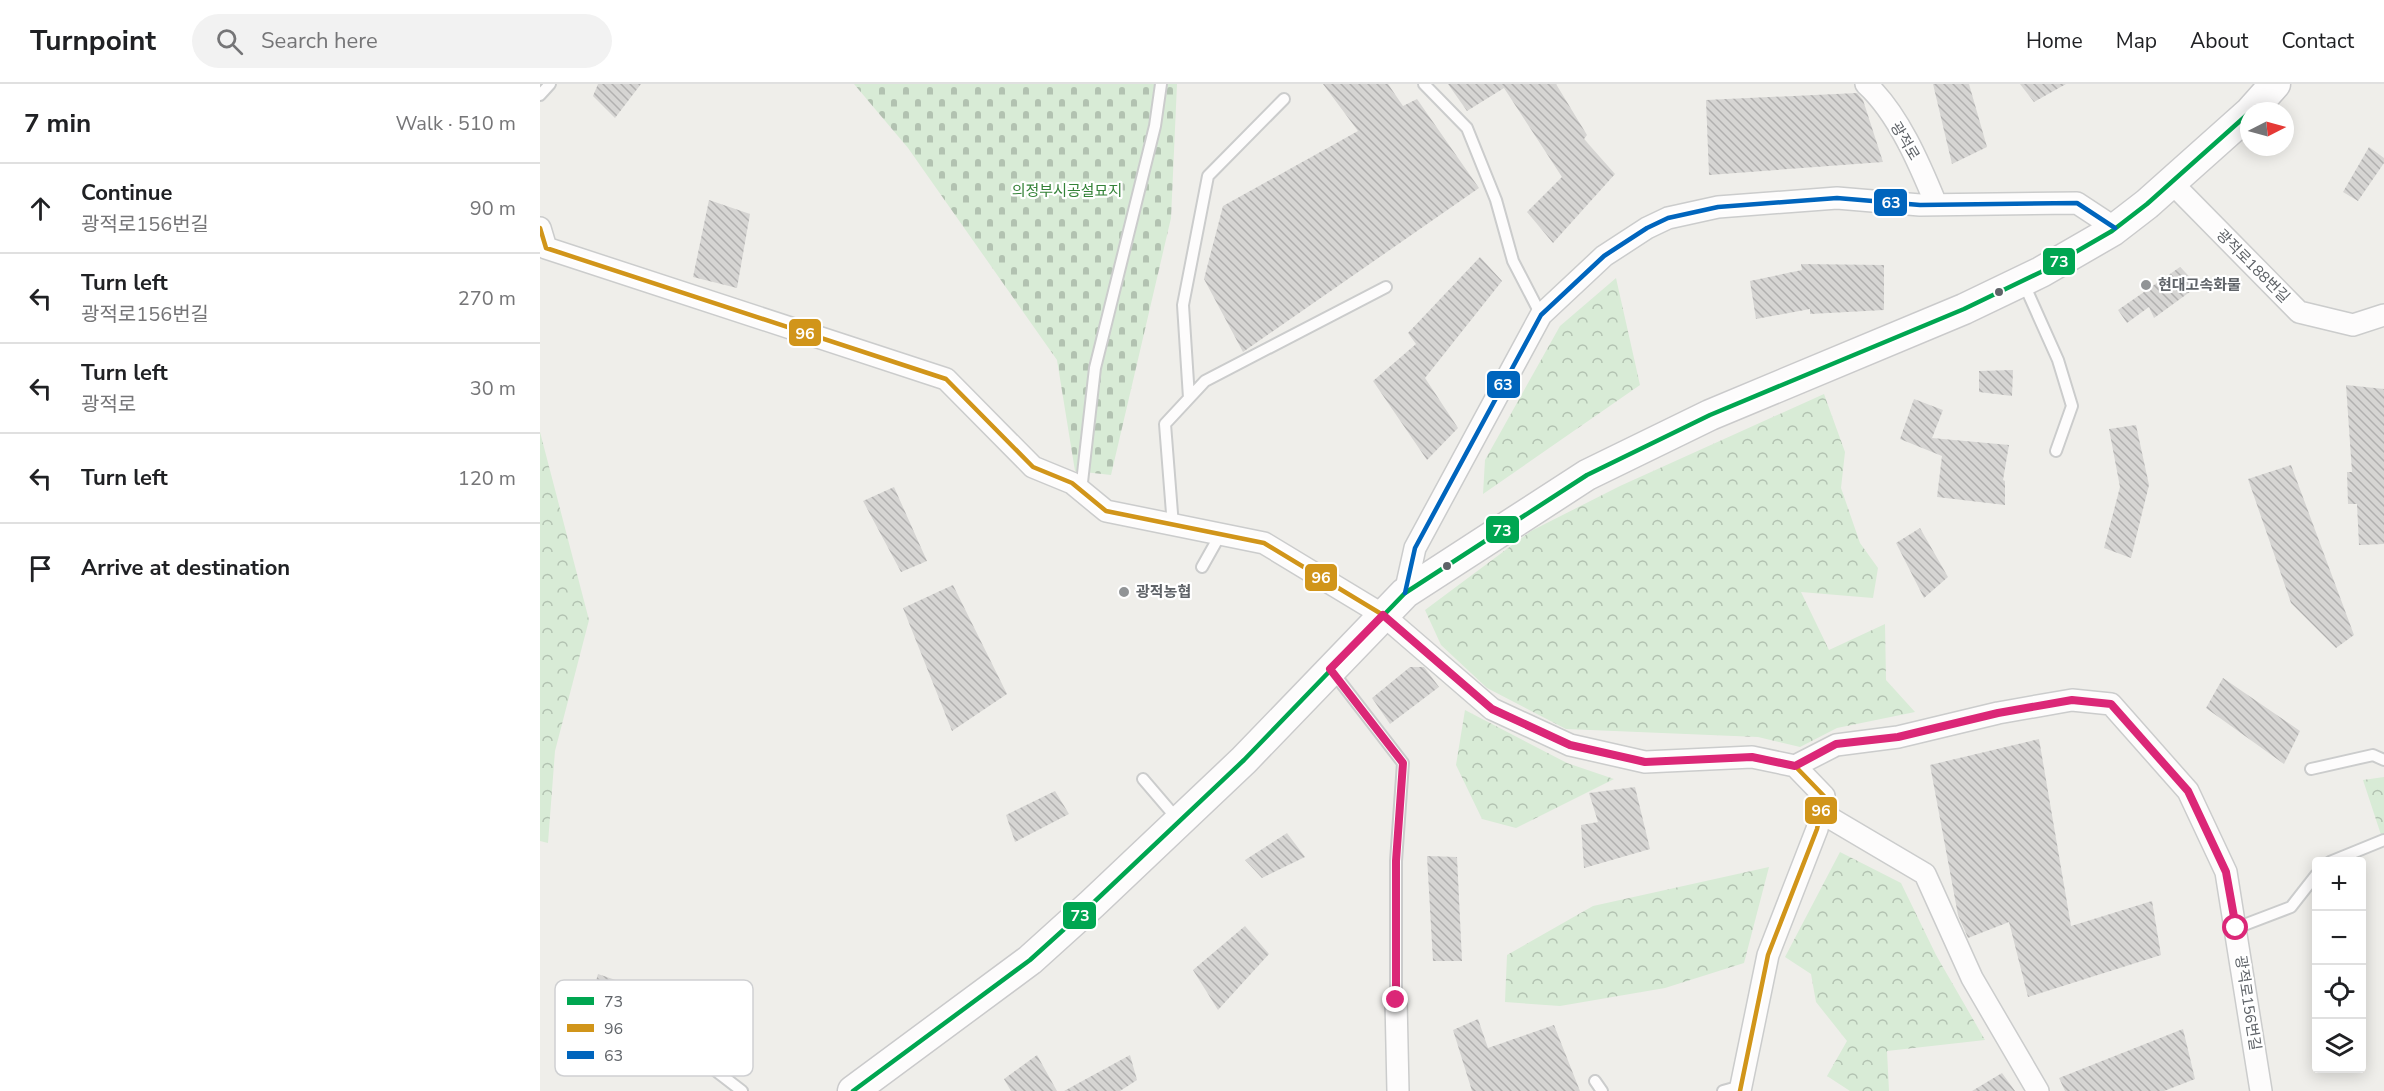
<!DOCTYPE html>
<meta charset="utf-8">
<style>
:root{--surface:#fff;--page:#f2f2f2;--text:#202124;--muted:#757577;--line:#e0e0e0}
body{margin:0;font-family:"Nunito Sans","Noto Sans KR",sans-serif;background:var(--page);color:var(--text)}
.controls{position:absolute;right:18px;bottom:18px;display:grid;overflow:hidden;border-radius:6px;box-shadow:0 3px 15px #0003}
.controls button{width:54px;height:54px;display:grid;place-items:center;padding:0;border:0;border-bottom:2px solid var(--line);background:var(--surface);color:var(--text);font:30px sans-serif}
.compass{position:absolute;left:1700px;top:18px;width:54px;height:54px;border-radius:50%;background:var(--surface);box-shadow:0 3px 15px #0003;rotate:84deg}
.stop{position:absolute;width:18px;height:18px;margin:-14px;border:4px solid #db2777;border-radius:50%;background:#fff}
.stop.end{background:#db2777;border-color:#fff;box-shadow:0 2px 6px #0008}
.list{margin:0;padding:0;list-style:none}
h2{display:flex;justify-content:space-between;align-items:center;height:78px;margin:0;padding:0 24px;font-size:26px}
h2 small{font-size:20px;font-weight:400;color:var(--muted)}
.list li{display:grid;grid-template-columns:39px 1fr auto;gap:18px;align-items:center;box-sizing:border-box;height:90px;padding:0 24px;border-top:2px solid var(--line)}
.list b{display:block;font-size:22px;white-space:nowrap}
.list p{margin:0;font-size:20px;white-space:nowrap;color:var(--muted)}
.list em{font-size:20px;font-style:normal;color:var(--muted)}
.icon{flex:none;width:33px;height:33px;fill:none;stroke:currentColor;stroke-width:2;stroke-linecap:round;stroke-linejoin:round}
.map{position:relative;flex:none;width:1844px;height:1007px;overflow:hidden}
header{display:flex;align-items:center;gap:36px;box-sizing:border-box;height:84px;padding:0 30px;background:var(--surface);border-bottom:2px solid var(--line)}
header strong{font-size:28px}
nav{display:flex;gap:33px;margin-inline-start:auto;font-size:21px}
.search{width:420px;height:54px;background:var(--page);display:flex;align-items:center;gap:15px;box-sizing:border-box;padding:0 21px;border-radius:33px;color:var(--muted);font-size:22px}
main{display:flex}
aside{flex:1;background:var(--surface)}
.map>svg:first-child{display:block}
.forest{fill:url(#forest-crowns)}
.cemetery{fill:url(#cemetery-stones)}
.building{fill:url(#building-back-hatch)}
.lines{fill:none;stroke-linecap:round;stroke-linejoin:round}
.service-casing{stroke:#cbcccc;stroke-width:14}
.minor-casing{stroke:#cbcccc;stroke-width:24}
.secondary-casing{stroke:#cacacb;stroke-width:33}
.service{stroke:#fdfcfc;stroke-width:10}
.minor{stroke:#fdfcfc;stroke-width:21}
.secondary{stroke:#fdfcfc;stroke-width:30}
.bus-1-casing{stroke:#fff;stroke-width:9}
.bus-2-casing{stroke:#fff;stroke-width:9}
.bus-3-casing{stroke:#fff;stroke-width:9}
.bus-1{stroke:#00a651;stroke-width:4.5}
.bus-2{stroke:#d1951a;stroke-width:4.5}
.bus-3{stroke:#0065bd;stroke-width:4.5}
.route{stroke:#db2777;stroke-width:8}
.poi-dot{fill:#919496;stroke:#fff;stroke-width:2}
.bus-dot{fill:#5f6368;stroke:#fff;stroke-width:2}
.labels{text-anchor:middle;stroke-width:4.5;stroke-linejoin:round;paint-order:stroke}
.street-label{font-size:15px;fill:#5f6368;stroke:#fff}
.park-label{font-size:15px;fill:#348238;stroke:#fff}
.poi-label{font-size:15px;font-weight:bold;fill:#5f6368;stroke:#fff;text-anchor:start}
.key{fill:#fff;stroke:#cfd0d2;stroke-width:1.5}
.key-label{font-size:16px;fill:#5f6368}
.line-badge{stroke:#fff;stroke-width:2}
.badge-label{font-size:16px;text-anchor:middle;font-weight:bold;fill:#fff}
</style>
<header>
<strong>Turnpoint</strong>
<div class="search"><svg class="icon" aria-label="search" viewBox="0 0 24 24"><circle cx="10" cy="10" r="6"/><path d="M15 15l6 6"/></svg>Search here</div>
<nav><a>Home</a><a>Map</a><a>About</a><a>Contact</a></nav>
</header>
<main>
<aside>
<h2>7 min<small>Walk · 510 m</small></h2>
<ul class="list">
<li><svg class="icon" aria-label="ahead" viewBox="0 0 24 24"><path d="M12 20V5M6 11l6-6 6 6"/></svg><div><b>Continue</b><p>광적로156번길</p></div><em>90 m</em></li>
<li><svg class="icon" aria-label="left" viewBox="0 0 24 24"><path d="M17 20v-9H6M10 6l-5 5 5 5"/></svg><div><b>Turn left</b><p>광적로156번길</p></div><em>270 m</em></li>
<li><svg class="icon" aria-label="left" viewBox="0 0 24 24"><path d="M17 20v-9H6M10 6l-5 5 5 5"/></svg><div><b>Turn left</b><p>광적로</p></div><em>30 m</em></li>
<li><svg class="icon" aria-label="left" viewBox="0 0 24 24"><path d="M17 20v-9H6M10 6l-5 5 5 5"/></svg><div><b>Turn left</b></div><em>120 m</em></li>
<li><svg class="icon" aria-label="arrive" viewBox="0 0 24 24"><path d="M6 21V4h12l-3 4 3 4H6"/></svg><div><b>Arrive at destination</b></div></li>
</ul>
</aside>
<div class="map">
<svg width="1844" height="1007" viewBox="0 0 1844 1007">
<defs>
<pattern id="forest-crowns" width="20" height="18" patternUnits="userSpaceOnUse" patternTransform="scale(1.5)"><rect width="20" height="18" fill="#d8ebd6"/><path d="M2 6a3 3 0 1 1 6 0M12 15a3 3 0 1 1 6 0" fill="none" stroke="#b2c2b1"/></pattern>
<pattern id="cemetery-stones" width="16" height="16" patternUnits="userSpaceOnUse" patternTransform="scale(1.5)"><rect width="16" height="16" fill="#d8ebd6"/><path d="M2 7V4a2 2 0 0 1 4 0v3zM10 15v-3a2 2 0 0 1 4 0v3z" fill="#b2c2b1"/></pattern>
<pattern id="building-back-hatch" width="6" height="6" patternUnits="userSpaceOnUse" patternTransform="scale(1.5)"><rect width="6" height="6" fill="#d6d5d3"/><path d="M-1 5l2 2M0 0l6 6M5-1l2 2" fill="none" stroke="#b1b0af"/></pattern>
</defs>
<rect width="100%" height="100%" fill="#efeeea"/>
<!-- forest -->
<path class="forest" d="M 1076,194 L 1100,301 L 943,410 L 945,376 L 1020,242 Z
M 1284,310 L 1305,368 L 1301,404 L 1320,459 L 1338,484 L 1333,514 L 1261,508 L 1289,566 L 1345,540 L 1346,596 L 1375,628 L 1297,644 L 1260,663 L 1218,653 L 1026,645 L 947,604 L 901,561 L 885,526 L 991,447 L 1080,402 Z
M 0,348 L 49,536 L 15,667 L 8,759 L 0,757 Z
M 925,626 L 1027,679 L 1074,695 L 976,744 L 942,735 L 916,681 Z
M 1844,693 L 1844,760 L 1823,696 Z
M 1300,768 L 1361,799 L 1396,871 L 1445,956 L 1347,967 L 1349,1007 L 1310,1007 L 1287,992 L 1307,957 L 1276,918 L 1271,890 L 1245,873 Z
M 1229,783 L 1204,879 L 1125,904 L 1020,922 L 965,918 L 967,871 L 1053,822 Z"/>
<!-- cemetery -->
<path class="cemetery" d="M 314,0 L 637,0 L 631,134 L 571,391 L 535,387 L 517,276 L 368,64 Z"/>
<!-- building -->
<path class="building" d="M 58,0 L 101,0 L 75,34 L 53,12 Z
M 783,0 L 848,0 L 863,22 L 877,15 L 939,104 L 703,268 L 664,195 L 683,122 L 818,47 Z
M 908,0 L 1016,0 L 1047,51 L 1044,55 L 1075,90 L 1013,159 L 987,128 L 1022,93 L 964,4 L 927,27 Z
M 1393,0 L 1429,0 L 1447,63 L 1412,80 Z
M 1480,0 L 1526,0 L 1494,18 Z
M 1317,9 L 1323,16 L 1343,78 L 1169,91 L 1166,16 Z
M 1829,63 L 1844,74 L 1844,79 L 1818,117 L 1803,108 Z
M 169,116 L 210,130 L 197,204 L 153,193 Z
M 940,173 L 962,197 L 885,294 L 918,344 L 887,376 L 833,297 L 876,260 L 868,249 Z
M 1261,180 L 1344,181 L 1344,226 L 1270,230 L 1270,225 L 1216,235 L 1210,197 L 1262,186 Z
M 1640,183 L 1658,202 L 1614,234 L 1609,223 L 1587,239 L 1578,226 Z
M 1473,286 L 1472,312 L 1439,308 L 1439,287 Z
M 1806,301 L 1844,305 L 1844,460 L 1819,461 L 1817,420 L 1808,420 L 1807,388 L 1812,388 Z
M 1374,315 L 1403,326 L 1392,354 L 1469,361 L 1463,396 L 1465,397 L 1465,421 L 1397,413 L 1402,372 L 1360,355 Z
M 1596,341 L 1609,401 L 1591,474 L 1564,464 L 1580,403 L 1569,345 Z
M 1751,381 L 1814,551 L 1796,564 L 1751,519 L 1708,395 Z
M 354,403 L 387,477 L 361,488 L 323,417 Z
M 1380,444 L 1408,493 L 1384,514 L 1356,459 Z
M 413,501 L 467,610 L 412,647 L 363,524 Z
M 870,583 L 884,583 L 899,603 L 850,640 L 832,614 Z
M 1683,594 L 1760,647 L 1744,680 L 1666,624 Z
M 1499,655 L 1531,842 L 1612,817 L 1621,871 L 1488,913 L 1469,838 L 1428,854 L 1418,831 L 1390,681 Z
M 1095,703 L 1110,765 L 1044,784 L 1041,741 L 1058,738 L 1049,709 Z
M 515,707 L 529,730 L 475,758 L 466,731 Z
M 747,749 L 765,773 L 722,794 L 705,776 Z
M 887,772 L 917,773 L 922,877 L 893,877 Z
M 705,842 L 729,870 L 678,926 L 653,886 Z
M 58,890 L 105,906 L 102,922 L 51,914 Z
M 938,935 L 948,964 L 1014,941 L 1040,1007 L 932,1007 L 913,946 Z
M 1643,945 L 1655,995 L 1624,1007 L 1525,1007 L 1519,994 Z
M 497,971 L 517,1007 L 471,1007 L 464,995 Z
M 590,971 L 597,996 L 580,1007 L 524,1007 Z
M 1462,989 L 1475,1007 L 1432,1007 Z"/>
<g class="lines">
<!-- service casing -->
<g class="service-casing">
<path id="service" d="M 884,0 L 927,44 L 956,116 L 973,177 L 1001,231
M 0,11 L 10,0
M 1484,200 L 1518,276 L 1532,322 L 1516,367
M 649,314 L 643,221 L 668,92 L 744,15
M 541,407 L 555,284 L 615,42 L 621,0
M 633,442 L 625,340 L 665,297 L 846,203
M 662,483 L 680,451
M 792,587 L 863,679 L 856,777 L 856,916
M 1771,685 L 1833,671 L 1844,676
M 603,695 L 639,737
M 1790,778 L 1844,756
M 1696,844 L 1751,823 L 1776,791
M 84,946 L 154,970 L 202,1007
M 1055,997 L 1062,1007
M 1183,1007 L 1201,1002"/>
</g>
<!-- minor casing -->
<g class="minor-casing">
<path id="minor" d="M 1326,0 C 1358,29 1380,81 1396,120
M 1631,98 L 1759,228 L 1813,241 L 1844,231
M 0,144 L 6,164 L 406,295 L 493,383 L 532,399 L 566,427 L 724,459 L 843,531 L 952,625 L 1030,661 L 1105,678 L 1212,673 L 1255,682 L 1284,712 L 1277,745 L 1228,871 L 1200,1007
M 865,509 L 875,464 L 1001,231 L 1064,172 L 1107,144 L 1128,134 L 1178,123 L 1297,114 L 1380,121 L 1537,119 L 1575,144
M 1255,682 L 1296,661 L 1358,653 L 1458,629 L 1532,616 L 1571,620 L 1648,707 L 1686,788 L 1721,1007
M 1280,728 L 1385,790 L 1432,894 L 1498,1007
M 856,916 L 858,1007"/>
</g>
<!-- secondary casing -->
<g class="secondary-casing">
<path id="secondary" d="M 1711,27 L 1735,0
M 313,1007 L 490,876 L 552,820 L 704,676 L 865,509 L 1047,391 L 1170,331 L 1424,225 L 1501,188 L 1572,147 L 1607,120 L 1709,29"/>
</g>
<!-- service -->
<use href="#service" class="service"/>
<!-- minor -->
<use href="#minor" class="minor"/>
<!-- secondary -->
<use href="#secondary" class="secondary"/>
<!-- bus-1 casing -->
<g class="bus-1-casing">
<path id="bus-1" d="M 313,1007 L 490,876 L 552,820 L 704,676 L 865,509 L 1047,391 L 1170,331 L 1424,225 L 1501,188 L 1572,147 L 1607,120 L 1709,29"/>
</g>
<!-- bus-2 casing -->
<g class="bus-2-casing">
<path id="bus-2" d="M 0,144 L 6,164 L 406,295 L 493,383 L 532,399 L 566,427 L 724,459 L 843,531 L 952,625 L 1030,661 L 1105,678 L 1212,673 L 1255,682 L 1284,712 L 1277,745 L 1228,871 L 1200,1007"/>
</g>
<!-- bus-3 casing -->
<g class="bus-3-casing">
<path id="bus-3" d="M 865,509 L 875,464 L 1001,231 L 1064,172 L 1107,144 L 1128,134 L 1178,123 L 1297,114 L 1380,121 L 1537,119 L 1575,144"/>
</g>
<!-- bus-1 -->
<use href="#bus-1" class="bus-1"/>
<!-- bus-2 -->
<use href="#bus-2" class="bus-2"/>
<!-- bus-3 -->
<use href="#bus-3" class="bus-3"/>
</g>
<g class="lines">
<!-- route -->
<path class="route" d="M 856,916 L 856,777 L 863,679 L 790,585 L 843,531 L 952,625 L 1030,661 L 1105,678 L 1212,673 L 1255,682 L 1296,660 L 1358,653 L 1458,629 L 1532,616 L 1571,620 L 1648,707 L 1686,788 L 1696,844"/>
</g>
<!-- markers -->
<g class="poi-dot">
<circle cx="1606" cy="201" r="6"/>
<circle cx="584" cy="508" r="6"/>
</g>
<g class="bus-dot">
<circle cx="1459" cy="208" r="5"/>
<circle cx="907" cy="482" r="5"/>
</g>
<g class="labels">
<!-- street labels -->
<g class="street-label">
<text transform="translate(1365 57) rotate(59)" y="5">광적로</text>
<text transform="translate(1713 182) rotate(45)" y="5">광적로188번길</text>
<text transform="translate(1708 919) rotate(81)" y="5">광적로156번길</text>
</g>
<!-- park labels -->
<g class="park-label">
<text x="527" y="112">의정부시공설묘지</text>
</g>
<!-- poi labels -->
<g class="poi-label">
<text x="1618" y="206">현대고속화물</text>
<text x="596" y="513">광적농협</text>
</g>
</g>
<!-- legend -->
<rect x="15" y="896" width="198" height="96" rx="9" class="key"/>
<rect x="27" y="913" width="27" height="8" fill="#00a651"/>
<rect x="27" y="940" width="27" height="8" fill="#d1951a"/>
<rect x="27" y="967" width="27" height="8" fill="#0065bd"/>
<g class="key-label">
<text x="64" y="923">73</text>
<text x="64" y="950">96</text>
<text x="64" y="977">63</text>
</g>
<g class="line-badge">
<rect x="1333" y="104" width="35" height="29" rx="6" fill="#0065bd"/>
<rect x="1502" y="163" width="34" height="29" rx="6" fill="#00a651"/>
<rect x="248" y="234" width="34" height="29" rx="6" fill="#d1951a"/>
<rect x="946" y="286" width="35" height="29" rx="6" fill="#0065bd"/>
<rect x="945" y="431" width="35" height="29" rx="6" fill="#00a651"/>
<rect x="764" y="479" width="34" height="29" rx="6" fill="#d1951a"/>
<rect x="1264" y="712" width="34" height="29" rx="6" fill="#d1951a"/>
<rect x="522" y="817" width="35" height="29" rx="6" fill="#00a651"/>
</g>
<g class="badge-label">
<text x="1351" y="124">63</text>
<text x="1519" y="183">73</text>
<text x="265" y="255">96</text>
<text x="963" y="306">63</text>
<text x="962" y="452">73</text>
<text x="781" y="499">96</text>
<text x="1281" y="732">96</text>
<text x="540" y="837">73</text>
</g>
</svg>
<div class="controls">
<button>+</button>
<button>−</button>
<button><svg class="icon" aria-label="locate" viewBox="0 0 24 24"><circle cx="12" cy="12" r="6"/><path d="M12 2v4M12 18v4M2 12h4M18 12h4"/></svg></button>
<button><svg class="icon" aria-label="layers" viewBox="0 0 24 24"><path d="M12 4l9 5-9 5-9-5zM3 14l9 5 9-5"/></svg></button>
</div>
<svg class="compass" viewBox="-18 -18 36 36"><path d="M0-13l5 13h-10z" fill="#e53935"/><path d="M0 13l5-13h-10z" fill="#757577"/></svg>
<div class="stop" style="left:1696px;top:844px"></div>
<div class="stop end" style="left:856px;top:916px"></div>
</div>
</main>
